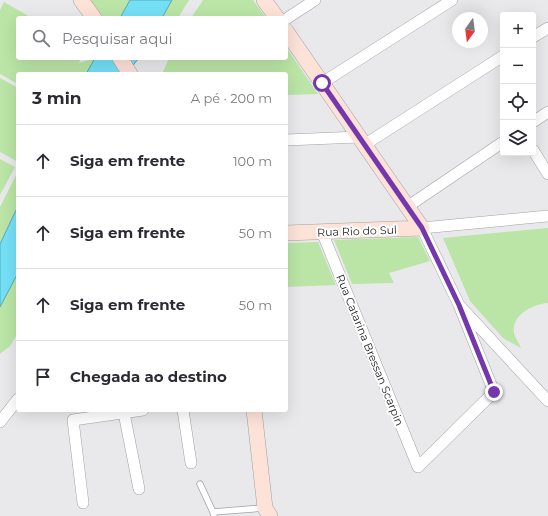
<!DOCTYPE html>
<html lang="pt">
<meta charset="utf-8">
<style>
:root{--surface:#fff;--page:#f2f2f3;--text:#2b2b33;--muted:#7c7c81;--line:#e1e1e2}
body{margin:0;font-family:Montserrat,sans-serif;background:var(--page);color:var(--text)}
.controls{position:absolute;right:12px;top:12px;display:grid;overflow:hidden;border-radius:4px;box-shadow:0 4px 16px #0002}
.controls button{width:36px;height:36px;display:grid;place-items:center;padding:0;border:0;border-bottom:1px solid var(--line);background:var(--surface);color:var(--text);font:20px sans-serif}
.compass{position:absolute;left:452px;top:12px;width:36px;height:36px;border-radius:50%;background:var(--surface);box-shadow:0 4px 16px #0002;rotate:194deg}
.stop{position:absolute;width:12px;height:12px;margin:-9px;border:3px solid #7537ac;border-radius:50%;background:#fff}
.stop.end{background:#7537ac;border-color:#fff;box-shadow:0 1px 4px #0008}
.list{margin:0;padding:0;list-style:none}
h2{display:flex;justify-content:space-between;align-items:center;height:52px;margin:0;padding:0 16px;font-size:17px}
h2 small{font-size:13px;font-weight:400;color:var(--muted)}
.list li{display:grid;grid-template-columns:26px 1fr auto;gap:12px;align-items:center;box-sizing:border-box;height:72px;padding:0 16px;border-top:1px solid var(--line)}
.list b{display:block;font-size:15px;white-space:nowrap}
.list em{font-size:13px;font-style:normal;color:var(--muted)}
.icon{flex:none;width:22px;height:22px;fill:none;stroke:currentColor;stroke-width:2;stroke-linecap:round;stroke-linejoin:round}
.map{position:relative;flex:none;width:548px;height:516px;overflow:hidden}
.search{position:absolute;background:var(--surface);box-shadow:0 4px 16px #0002;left:16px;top:16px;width:272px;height:44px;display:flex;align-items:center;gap:10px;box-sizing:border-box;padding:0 14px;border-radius:4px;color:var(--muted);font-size:15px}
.panel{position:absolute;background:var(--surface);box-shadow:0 4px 16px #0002;left:16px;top:72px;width:272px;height:340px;border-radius:4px}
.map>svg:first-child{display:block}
.green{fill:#bae5a6}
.water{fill:#74e0f6;stroke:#5aa6b6}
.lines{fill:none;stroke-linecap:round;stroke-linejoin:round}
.lane-casing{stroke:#a2a2a5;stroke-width:7}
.street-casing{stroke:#a2a2a5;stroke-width:12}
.secondary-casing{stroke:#a2a2a5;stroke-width:16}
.lane{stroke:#fff;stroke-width:5.5}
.street{stroke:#fff;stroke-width:11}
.secondary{stroke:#fde2d8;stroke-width:15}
.route{stroke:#7537ac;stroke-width:5}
.labels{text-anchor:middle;stroke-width:4;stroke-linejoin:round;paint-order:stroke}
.street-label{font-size:11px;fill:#1e1e1f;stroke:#fff}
</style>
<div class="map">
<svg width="548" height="516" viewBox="0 0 548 516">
<rect width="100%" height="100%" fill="#e9e9ec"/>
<!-- green -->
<path class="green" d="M 89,0 L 130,0 L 120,18 L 102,18 Z
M 172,0 L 189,0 L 178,18 L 162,18 Z
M 203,0 L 253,0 L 266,18 L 191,18 Z
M 4,2 L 32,18 L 18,18 L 18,58 L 81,58 L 79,63 L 95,58 L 86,74 L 18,74 L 18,84 L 0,74 L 0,10 Z
M 286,47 L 318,94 L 286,95 L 286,74 L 162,74 L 169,58 L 286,58 Z
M 0,78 L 18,88 L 18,162 L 0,152 Z
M 0,159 L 15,167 L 0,195 Z
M 18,171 L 18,206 L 0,244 L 0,207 Z
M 548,228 L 548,303 C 533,304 511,315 514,333 C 515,338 519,343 521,348 L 503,338 L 470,301 L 443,238 Z
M 418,237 L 430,261 L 389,273 L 394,283 L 352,284 L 334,240 Z
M 318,242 L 336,285 L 286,287 L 286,243 Z
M 18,273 L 18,333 L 10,346 L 0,354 L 0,307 Z"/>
<!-- water -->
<path class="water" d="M 130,0 L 172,0 L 162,18 L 120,18 Z
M 95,58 L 139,58 L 126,74 L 86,74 Z
M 18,206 L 18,273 L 0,307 L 0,244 Z"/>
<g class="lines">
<!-- lane casing -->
<g class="lane-casing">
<path id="lane" d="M 200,484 L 213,512 L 214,516
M 213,512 L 264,508"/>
</g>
<!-- street casing -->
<g class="street-casing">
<path id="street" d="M 286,19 L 315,0
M 533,37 L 548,28
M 322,83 L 452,0
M 533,122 L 548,112
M 286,140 L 359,137
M 364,145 L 503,56
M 533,150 L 548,174
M 407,207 L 503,142
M 548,216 L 422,228 L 459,305 L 548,401
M 322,232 L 418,467 L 494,392 L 459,305
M 183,410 L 191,463
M 124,413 L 139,489
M 0,422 L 18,399
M 83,503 L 73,420 L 143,410"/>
</g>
<!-- secondary casing -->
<g class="secondary-casing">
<path id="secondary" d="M 81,0 L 94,18
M 264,0 L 277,18
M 286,31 L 422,228
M 120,58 L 130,74
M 286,233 L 422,228
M 254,410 L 265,508 L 270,516"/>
</g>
<!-- lane -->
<use href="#lane" class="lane"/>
<!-- street -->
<use href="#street" class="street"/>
<!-- secondary -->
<use href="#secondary" class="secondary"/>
</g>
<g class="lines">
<!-- route -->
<path class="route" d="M 322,83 L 422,228 L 459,305 L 494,392"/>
</g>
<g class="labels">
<!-- street labels -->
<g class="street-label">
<text transform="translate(357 231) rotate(-2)" y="4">Rua Rio do Sul</text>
<text transform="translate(370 350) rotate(68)" y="4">Rua Catarina Bressan Scarpin</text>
</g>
</g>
</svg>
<div class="controls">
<button>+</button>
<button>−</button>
<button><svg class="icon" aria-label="locate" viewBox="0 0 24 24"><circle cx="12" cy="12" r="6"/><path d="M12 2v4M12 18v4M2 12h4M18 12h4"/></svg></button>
<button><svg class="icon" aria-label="layers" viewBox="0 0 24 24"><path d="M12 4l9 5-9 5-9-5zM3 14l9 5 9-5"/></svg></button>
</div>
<svg class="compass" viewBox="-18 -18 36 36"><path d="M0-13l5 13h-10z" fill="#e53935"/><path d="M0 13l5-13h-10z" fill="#7c7c81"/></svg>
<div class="stop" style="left:322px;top:83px"></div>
<div class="stop end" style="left:494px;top:392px"></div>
<div class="search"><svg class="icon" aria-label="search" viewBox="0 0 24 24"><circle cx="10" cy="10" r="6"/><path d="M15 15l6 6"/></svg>Pesquisar aqui</div>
<section class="panel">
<h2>3 min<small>A pé · 200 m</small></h2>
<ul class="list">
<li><svg class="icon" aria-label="ahead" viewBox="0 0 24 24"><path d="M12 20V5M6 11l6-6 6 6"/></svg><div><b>Siga em frente</b></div><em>100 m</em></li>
<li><svg class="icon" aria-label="ahead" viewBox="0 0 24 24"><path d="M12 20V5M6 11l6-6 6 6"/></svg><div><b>Siga em frente</b></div><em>50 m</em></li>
<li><svg class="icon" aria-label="ahead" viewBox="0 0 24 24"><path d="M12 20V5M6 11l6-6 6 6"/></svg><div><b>Siga em frente</b></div><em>50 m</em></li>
<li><svg class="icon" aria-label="arrive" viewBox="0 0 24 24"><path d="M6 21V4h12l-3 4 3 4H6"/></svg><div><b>Chegada ao destino</b></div></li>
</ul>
</section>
</div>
